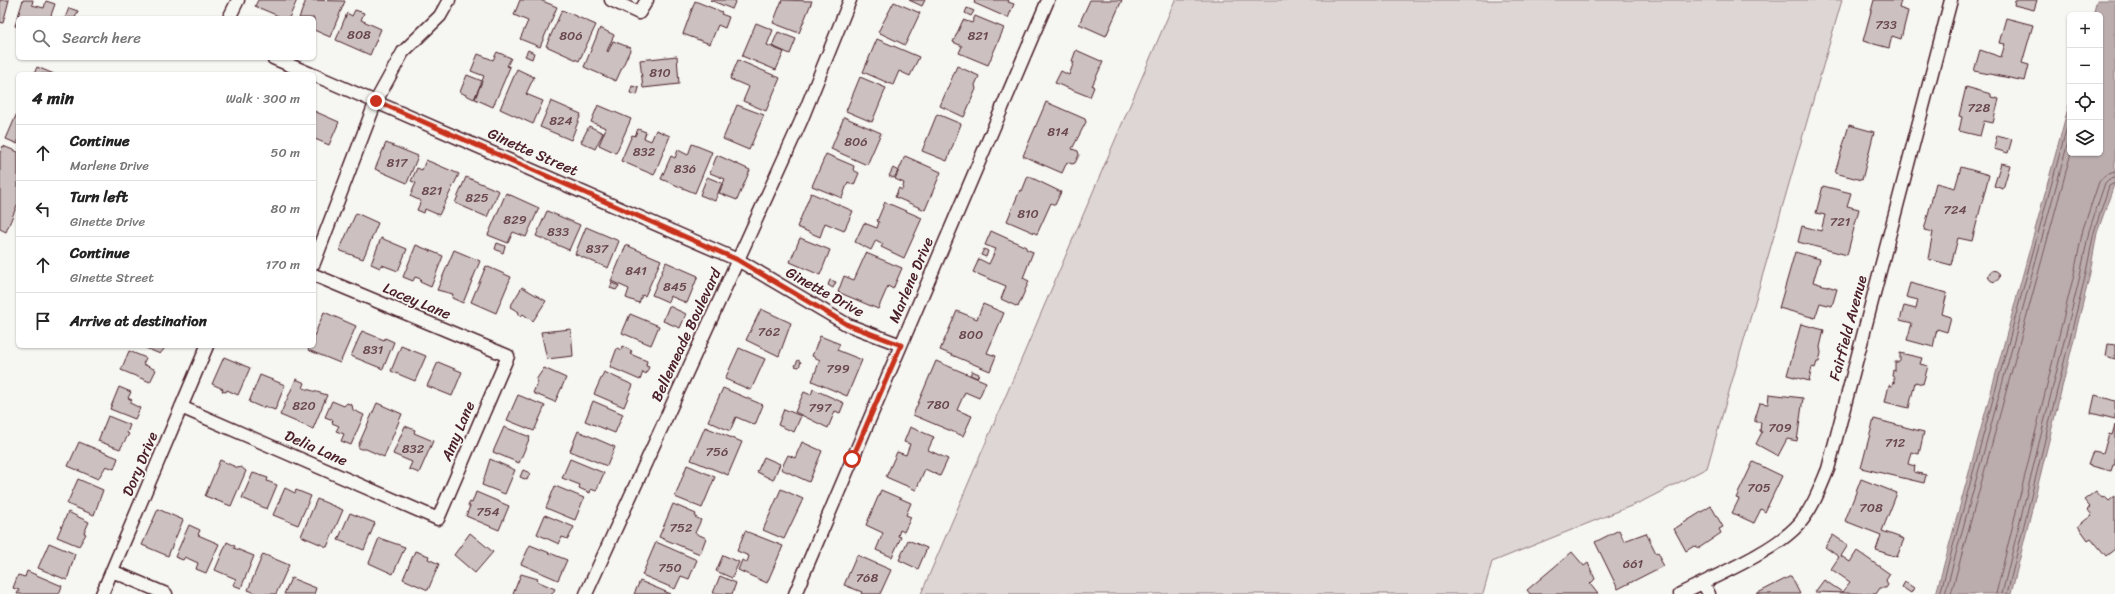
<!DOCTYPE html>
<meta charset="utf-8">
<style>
:root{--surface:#fff;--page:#f6f6f6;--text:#222;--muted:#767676;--line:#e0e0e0}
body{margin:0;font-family:Sriracha,sans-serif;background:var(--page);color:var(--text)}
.controls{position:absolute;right:12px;top:12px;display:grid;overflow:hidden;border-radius:6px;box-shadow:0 1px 3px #0004}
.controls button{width:36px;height:36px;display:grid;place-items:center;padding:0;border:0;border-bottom:1px solid var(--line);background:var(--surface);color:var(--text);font:20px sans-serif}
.stop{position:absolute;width:12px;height:12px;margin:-9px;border:3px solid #c8321e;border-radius:50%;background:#fff}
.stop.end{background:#c8321e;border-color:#fff;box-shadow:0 1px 4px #0008}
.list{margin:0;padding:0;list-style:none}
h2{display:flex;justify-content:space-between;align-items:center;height:52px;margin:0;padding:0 16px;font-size:17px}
h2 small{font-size:13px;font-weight:400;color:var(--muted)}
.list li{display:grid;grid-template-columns:26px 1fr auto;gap:12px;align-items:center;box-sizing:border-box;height:56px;padding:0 16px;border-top:1px solid var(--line)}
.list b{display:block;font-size:15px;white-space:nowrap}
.list p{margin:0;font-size:13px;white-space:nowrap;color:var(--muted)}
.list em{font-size:13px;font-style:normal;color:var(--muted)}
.icon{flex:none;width:22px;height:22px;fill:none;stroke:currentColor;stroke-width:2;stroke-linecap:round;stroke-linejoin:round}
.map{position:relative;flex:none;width:2115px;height:594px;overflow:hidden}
.search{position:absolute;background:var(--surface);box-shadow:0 1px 3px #0004;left:16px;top:16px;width:300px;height:44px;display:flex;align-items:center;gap:10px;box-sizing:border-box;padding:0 14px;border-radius:6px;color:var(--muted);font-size:15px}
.panel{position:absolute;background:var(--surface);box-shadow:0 1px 3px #0004;left:16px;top:72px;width:300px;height:276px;border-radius:6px}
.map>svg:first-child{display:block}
.green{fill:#ddd6d5;stroke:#947a80}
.water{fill:#bbadae;stroke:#8e747a}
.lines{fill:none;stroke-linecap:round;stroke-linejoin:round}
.shore{stroke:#77585f;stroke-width:1}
.building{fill:#ccc1c0;stroke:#4a1f2b}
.street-casing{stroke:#4a1f2b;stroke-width:15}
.street{stroke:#f6f6f2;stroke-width:12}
.route{stroke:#c8321e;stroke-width:5}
.labels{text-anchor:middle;stroke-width:3.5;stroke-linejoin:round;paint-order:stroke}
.number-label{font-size:13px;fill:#6a4850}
.street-label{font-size:15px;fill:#4a1f2b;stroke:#f6f6f2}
</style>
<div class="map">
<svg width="2115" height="594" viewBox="0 0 2115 594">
<rect width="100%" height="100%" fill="#f6f6f2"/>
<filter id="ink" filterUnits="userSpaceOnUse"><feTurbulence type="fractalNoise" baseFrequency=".025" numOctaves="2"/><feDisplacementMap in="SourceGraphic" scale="8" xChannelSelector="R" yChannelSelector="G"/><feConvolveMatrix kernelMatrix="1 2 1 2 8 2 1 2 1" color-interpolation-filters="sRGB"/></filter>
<g filter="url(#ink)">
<!-- green -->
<path class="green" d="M 1175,0 L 1842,0 L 1707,468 L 1641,502 L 1492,562 L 1483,594 L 921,594 Z"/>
<!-- water -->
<path class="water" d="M 2097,0 L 2115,0 L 2115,182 L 2097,233 L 2089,278 L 2011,594 L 1936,594 L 2070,101 L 2070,153 L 2100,153 L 2100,15 L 2093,15 Z"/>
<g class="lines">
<!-- shore -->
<path class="shore" d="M 1940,594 L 2070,116
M 1945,594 L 2070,135
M 1951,594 L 2071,153
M 1996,594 L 2074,274 L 2083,229 L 2099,182 L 2105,175 L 2115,172
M 2002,594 L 2080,276 L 2089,231 L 2105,183 L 2109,179 L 2115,178
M 2007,594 L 2085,277 L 2094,232 L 2109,186 L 2115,183"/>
</g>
<!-- building -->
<path class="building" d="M 0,0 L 9,0 L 3,23 L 0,22 Z
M 23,0 L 33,0 L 32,5 L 44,8 L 46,1 L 55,4 L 50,18 L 18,18 L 18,27 L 15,26 Z
M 258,0 L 297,0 L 289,18 L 283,18 L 255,6 Z
M 306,0 L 345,1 L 330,37 L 314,30 L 314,18 L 299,18 Z
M 520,0 L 540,0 L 557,7 L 540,47 L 520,39 L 528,21 L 514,15 Z
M 710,0 L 736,0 L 732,9 Z
M 782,0 L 812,1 L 799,33 L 773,23 Z
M 909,0 L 925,0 L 922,6 Z
M 975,0 L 1009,0 L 1008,2 L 1014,4 L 1008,18 L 974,3 Z
M 1090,0 L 1122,0 L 1106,36 L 1079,24 Z
M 1874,0 L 1901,0 L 1899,8 L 1908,11 L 1901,39 L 1892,36 L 1889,48 L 1863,41 Z
M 2015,0 L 2037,0 L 2034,10 L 2014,5 Z
M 695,1 L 722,12 L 721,14 L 729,17 L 725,28 L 718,25 L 710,44 L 683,34 Z
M 894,2 L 920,13 L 905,45 L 878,32 Z
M 69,8 L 78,11 L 75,18 L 65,18 Z
M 967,8 L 974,11 L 971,16 L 965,13 Z
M 355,10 L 364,13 L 361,20 L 381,29 L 370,55 L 336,40 L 347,13 L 352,16 Z
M 562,10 L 596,25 L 579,61 L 546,46 Z
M 975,16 L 1004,28 L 988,65 L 959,53 L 962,46 L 953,42 L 963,20 L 972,23 Z
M 2006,18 L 2033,25 L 2022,63 L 2029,65 L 2025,81 L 1974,71 L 1980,50 L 2001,57 L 2005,44 L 1999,43 Z
M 756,23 L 773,30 L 767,45 L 784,52 L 776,70 L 742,56 Z
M 600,28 L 614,35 L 607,51 L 608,52 L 613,41 L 631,48 L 616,81 L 584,67 Z
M 778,32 L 796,39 L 790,54 L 772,46 Z
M 877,39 L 919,57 L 910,76 L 899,71 L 893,85 L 863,72 Z
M 528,50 L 534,53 L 532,59 L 525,56 Z
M 1076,50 L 1103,62 L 1092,86 L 1094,87 L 1090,97 L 1055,83 L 1061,71 L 1069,75 L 1074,62 L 1072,61 Z
M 497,52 L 511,58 L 507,66 L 510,67 L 493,107 L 475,99 L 484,76 L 471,71 L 478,54 L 493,60 Z
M 677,56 L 679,84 L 643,88 L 640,60 Z
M 738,60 L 780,78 L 766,111 L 743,101 L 749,87 L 730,79 Z
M 957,66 L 979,76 L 975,85 L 976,89 L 964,117 L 940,106 Z
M 37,67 L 54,74 L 34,74 Z
M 517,69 L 534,77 L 526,94 L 543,101 L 533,124 L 500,109 Z
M 467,75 L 482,81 L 474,99 L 460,92 Z
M 860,77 L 886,88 L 872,122 L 846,111 Z
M 632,86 L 639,88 L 637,95 L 630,93 Z
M 1966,87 L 1991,94 L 1991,97 L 1999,99 L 1993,123 L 1984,121 L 1980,136 L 1959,131 L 1962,117 L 1959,116 Z
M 551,101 L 581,114 L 571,140 L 540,127 Z
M 1046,102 L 1085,119 L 1086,122 L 1072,149 L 1078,151 L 1079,155 L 1075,163 L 1072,164 L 1067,162 L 1062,173 L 1023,156 Z
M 598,105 L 631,119 L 616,153 L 599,145 L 606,128 L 591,122 Z
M 737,105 L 764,115 L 749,150 L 723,139 Z
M 18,111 L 18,144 L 6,139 Z
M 314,111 L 339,122 L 329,145 L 315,139 L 314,141 Z
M 937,114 L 961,124 L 947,161 L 922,151 Z
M 844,117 L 881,133 L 867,165 L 831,149 Z
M 1849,125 L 1874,132 L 1862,180 L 1835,173 Z
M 589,126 L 603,133 L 595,149 L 581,142 Z
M 638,129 L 646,132 L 644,138 L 651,141 L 656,130 L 670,136 L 654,175 L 621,161 L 632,135 L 635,136 Z
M 1997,135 L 2012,139 L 2008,153 L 1994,149 Z
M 386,143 L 418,156 L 407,183 L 375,169 Z
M 692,144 L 712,152 L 695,193 L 661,179 L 671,156 L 675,158 L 678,150 L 688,155 Z
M 3,146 L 18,152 L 18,203 L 6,232 L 0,229 L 0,153 Z
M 826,154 L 854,166 L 853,170 L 859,173 L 854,185 L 848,182 L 842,198 L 812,186 Z
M 717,155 L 750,170 L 737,200 L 719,193 L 725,179 L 710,173 Z
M 905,156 L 941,172 L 925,210 L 895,197 L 899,188 L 902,190 L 904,183 L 895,179 Z
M 426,160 L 459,174 L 439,215 L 425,209 L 424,213 L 417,210 L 421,201 L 410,196 L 416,183 L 411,181 L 417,168 L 422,170 Z
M 2001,163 L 2010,165 L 2003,189 L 1994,186 Z
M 1961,167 L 1989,175 L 1972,241 L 1958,238 L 1951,265 L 1928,259 L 1933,232 L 1924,230 L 1936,183 L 1955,188 Z
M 893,168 L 898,171 L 894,178 L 889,176 Z
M 1028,176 L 1061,192 L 1055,205 L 1051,203 L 1037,234 L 1007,221 L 1020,190 L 1022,191 Z
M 466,177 L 499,191 L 487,217 L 455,203 Z
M 707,177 L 722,183 L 715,201 L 700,195 Z
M 1823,186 L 1851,193 L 1847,206 L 1859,209 L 1847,255 L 1798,242 L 1802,226 L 1821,231 L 1825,215 L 1816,213 Z
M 506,193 L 539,208 L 526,237 L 513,232 L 508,243 L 488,235 Z
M 811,193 L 853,211 L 844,231 L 825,223 L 820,237 L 797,227 Z
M 885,202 L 922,218 L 904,258 L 881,247 L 883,244 L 876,240 L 871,250 L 855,242 L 864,223 L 877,228 L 879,222 L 877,221 Z
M 547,211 L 580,225 L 569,250 L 536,236 Z
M 356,213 L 378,223 L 363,259 L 341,251 L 340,249 Z
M 586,227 L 619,241 L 608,268 L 575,254 Z
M 991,231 L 1026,247 L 1026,249 L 1033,252 L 1023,278 L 1029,281 L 1018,307 L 1001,299 L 1006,286 L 973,272 L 979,259 L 989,264 L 996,249 L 985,245 Z
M 381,238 L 407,249 L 398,271 L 382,265 L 380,268 L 371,264 Z
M 800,238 L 830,250 L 820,275 L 790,262 Z
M 497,243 L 505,246 L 503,253 L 495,249 Z
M 416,245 L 443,256 L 431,287 L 420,282 L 421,279 L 415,277 L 413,281 L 403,277 Z
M 626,245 L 661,260 L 645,296 L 642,295 L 639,303 L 626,298 L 629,289 L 611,281 Z
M 984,249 L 988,251 L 986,257 L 981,255 Z
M 454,250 L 480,261 L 463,303 L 452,298 L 453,294 L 437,290 Z
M 1795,252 L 1820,259 L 1813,282 L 1837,289 L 1832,306 L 1820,303 L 1815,318 L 1779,308 Z
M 866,253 L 902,268 L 893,289 L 888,286 L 878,309 L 838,292 L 844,276 L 854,280 Z
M 666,262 L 698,276 L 687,303 L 670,296 L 668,302 L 652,295 Z
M 486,266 L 511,277 L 496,313 L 471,302 Z
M1988.5 276a5.5 5.5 0 1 1 11 0a5.5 5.5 0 1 1-11 0Z
M 830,280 L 836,282 L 833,288 L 828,285 Z
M 612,283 L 619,286 L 616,290 L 610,288 Z
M 1910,283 L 1947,293 L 1942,314 L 1951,317 L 1947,332 L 1937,329 L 1933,347 L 1907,340 L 1912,323 L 1900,320 L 1904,306 L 1916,309 L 1918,300 L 1906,297 Z
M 522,287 L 546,301 L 533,321 L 523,314 L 521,316 L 518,314 L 519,312 L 510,307 Z
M 983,304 L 1004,313 L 987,353 L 996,356 L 990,371 L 940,350 L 957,311 L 977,319 Z
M 669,306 L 686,314 L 680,328 L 663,321 Z
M 761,309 L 791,323 L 779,356 L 746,340 Z
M 324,312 L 356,326 L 340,363 L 308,350 L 310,346 L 314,346 L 314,336 Z
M 630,314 L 659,326 L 651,345 L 622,333 Z
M 1801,324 L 1824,330 L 1820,347 L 1821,353 L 1819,362 L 1817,362 L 1815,368 L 1812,367 L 1809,381 L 1787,375 Z
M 571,329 L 573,356 L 547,359 L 541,332 Z
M 362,331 L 384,340 L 385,338 L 394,342 L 383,369 L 351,356 Z
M 820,336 L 840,344 L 837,350 L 862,360 L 847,396 L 812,381 L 820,360 L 812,356 Z
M 2108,344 L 2115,345 L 2115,359 L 2106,356 Z
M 141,346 L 163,346 L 164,349 L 160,354 Z
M 401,346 L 426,356 L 415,381 L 391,371 Z
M 622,346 L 632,351 L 630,354 L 647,361 L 646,366 L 649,367 L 646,374 L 643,372 L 640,380 L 610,367 L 617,348 L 621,350 Z
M 739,348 L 765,359 L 751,390 L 725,379 Z
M 129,351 L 146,358 L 143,364 L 156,370 L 150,382 L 121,370 Z
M 1900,353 L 1922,358 L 1920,364 L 1928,366 L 1923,384 L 1915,382 L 1909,408 L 1885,402 L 1889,385 L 1892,386 L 1893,382 L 1894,383 L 1894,377 L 1892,376 L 1893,370 L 1895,371 L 1895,362 L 1898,362 L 1900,360 Z
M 224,357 L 250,368 L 238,395 L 227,390 L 226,392 L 222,391 L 223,389 L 212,384 Z
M 798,360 L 801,362 L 799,367 L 795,366 Z
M 936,361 L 986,382 L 979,398 L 965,392 L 957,410 L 972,416 L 963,436 L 913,415 Z
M 438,362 L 462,372 L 452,396 L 427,386 Z
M 544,368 L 566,378 L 555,402 L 533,393 L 538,381 L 536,380 Z
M 972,371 L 979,374 L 977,378 L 970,375 Z
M 604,372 L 633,385 L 624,407 L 594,394 Z
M 260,375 L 285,385 L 275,410 L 264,406 L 263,408 L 249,402 Z
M 296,379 L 305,383 L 303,388 L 327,395 L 313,429 L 280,415 Z
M 119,387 L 131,392 L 128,398 L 132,400 L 130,403 L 140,408 L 135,419 L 110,409 Z
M 723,388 L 763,405 L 755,425 L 736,417 L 730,431 L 708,421 Z
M 813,389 L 844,403 L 840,413 L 835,411 L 828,428 L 795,412 L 804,392 L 811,395 Z
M 1769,394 L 1803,398 L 1797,441 L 1787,439 L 1778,456 L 1756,444 L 1762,432 L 1760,431 L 1761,422 L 1755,422 L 1755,419 L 1760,403 L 1768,404 Z
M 518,395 L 545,406 L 534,431 L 507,420 Z
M 2095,395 L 2115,401 L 2115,419 L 2091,413 Z
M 332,401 L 344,406 L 347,403 L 352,405 L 353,410 L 364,415 L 351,445 L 341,441 L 344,434 L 336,431 L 339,426 L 332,423 L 333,420 L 325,417 Z
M 593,401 L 623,414 L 615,433 L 585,421 Z
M 377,403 L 402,414 L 384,457 L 366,449 L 360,449 L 358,446 Z
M 784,409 L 801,416 L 794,432 L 778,425 Z
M 108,416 L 130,425 L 127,433 L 129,434 L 120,449 L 98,441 Z
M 1874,419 L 1924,432 L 1919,454 L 1911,452 L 1908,464 L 1915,466 L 1914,472 L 1926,475 L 1924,483 L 1861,468 Z
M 2115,425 L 2115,465 L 2113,465 L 2111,471 L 2088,465 L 2093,451 L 2103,453 L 2109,434 L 2112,435 Z
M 405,426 L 415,430 L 414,433 L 433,441 L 419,473 L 409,469 L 412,462 L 393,454 Z
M 504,427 L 530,437 L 519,463 L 493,452 Z
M 705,427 L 742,442 L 728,475 L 691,460 Z
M 910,427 L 934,437 L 928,450 L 948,459 L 940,476 L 925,469 L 916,490 L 886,477 L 897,452 L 906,455 L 910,444 L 904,442 Z
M 578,431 L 615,447 L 607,466 L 570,451 Z
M 79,442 L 118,458 L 114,469 L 106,466 L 98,479 L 68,466 Z
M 802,442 L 822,451 L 809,482 L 781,469 L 788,455 L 795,458 Z
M 764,457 L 780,464 L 773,480 L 757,472 Z
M 490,459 L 515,470 L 505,494 L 482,485 Z
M 570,459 L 604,473 L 596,491 L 591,489 L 590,493 L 579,488 L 580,485 L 562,478 Z
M 220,460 L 238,468 L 241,467 L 246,471 L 231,506 L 205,496 Z
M 1753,462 L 1782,476 L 1765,512 L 1761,509 L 1754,523 L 1732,513 L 1739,499 L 1736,498 Z
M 687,465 L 715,477 L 702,508 L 675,497 Z
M 523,470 L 530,473 L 527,480 L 520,477 Z
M 253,473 L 268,478 L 267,481 L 277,485 L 267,509 L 242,498 Z
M 78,479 L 103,490 L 94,515 L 67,504 Z
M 1861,479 L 1897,493 L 1882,531 L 1904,539 L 1897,557 L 1876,550 L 1881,535 L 1845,521 Z
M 555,486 L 584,498 L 575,520 L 546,508 Z
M 285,488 L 295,493 L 296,490 L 311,496 L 298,525 L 273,515 Z
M 781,489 L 803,499 L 784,539 L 763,530 Z
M 881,490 L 911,503 L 906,515 L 911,517 L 904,532 L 900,530 L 898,536 L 901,537 L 892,557 L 876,550 L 883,533 L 866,525 Z
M 2096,491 L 2102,498 L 2105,497 L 2109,501 L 2115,496 L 2115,549 L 2106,556 L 2091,538 L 2088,540 L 2078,526 L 2092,515 L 2087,509 L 2090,507 L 2084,500 Z
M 476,492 L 509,506 L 499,530 L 466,516 L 470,506 L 468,506 L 470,502 L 472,503 Z
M 317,499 L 343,510 L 327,547 L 301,536 Z
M 673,504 L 696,514 L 695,517 L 701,520 L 695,533 L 706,538 L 700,554 L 659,537 Z
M 1711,506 L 1723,527 L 1719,529 L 1721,533 L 1699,548 L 1694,546 L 1686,551 L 1674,529 Z
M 158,509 L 183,520 L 168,556 L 142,545 Z
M 68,512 L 89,522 L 84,533 L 86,534 L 79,546 L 57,537 Z
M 350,513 L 375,523 L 364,550 L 338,540 Z
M 545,515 L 574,527 L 568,539 L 562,537 L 559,544 L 537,534 Z
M 189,525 L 200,530 L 198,535 L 219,544 L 206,573 L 196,569 L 198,563 L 185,557 L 183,560 L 175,557 Z
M 1619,530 L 1624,541 L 1646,533 L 1656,553 L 1658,552 L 1661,558 L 1659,559 L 1663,566 L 1618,589 L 1595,542 Z
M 745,531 L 783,546 L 767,583 L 738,570 L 742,560 L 747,562 L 749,556 L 737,551 Z
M 470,533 L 493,552 L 475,573 L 454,555 Z
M 1833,535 L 1848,545 L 1841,556 L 1850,562 L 1857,551 L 1890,574 L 1886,580 L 1888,585 L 1886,588 L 1880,588 L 1876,594 L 1815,592 L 1824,580 L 1842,592 L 1850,582 L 1831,569 L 1839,557 L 1825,547 Z
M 379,538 L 405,547 L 393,574 L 369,563 Z
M 908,540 L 927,548 L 918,569 L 899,560 Z
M 227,542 L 235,546 L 234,548 L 254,556 L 241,588 L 233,585 L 236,579 L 215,570 Z
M 656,542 L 697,560 L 689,579 L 681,576 L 675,589 L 642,575 Z
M 49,543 L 75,554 L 67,580 L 38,568 Z
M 530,545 L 567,560 L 558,580 L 521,564 Z
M 415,551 L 429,556 L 428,559 L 439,564 L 428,590 L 403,579 Z
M 1572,552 L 1584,566 L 1588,563 L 1595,579 L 1590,584 L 1598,594 L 1530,594 L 1527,590 Z
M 263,554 L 289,565 L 276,594 L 258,594 L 248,590 Z
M 723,555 L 739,562 L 732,578 L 716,571 Z
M 857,555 L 891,570 L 880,594 L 861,594 L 862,592 L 844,585 Z
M 27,571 L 62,586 L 59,594 L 17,594 L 19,590 L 13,588 L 18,575 L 25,577 Z
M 521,574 L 538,579 L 537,581 L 555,589 L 552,594 L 513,594 Z
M 720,576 L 736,583 L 732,594 L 713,593 Z
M 1791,576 L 1800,594 L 1756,594 Z
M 291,578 L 316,588 L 314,594 L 284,594 Z
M 640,581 L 671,594 L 634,594 Z
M 1905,582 L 1914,588 L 1911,593 L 1902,587 Z"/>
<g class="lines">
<!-- street casing -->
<g class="street-casing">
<path id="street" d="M 611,0 L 639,13 L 647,0
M 229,18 L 238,0
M 273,58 L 311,74
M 314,75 L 738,260 L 848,325 L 901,345
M 314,263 L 376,101 L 403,52 L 440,16 L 449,0
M 181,407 L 438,519 L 508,356 L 314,275
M 112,571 L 166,594
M 1703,583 L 1709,594
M 102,594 L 207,346
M 586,594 L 801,121 L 850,0
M 795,594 L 1048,0
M 1680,594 C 1715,576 1774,552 1799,524 C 1813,508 1820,488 1828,469 L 1951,0"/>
</g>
<!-- street -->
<use href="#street" class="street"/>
</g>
</g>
<g class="lines" filter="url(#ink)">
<!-- route -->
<path class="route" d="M 376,101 L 738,260 L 848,325 L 901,345 L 852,459"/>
</g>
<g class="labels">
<!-- number labels -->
<g class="number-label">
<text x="1886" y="29">733</text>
<text x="359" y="39">808</text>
<text x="571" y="40">806</text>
<text x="978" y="40">821</text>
<text x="660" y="77">810</text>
<text x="1979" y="112">728</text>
<text x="561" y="125">824</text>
<text x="1058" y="136">814</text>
<text x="856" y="146">806</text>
<text x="644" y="156">832</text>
<text x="397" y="167">817</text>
<text x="685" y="173">836</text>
<text x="432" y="195">821</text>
<text x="477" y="202">825</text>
<text x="1955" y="214">724</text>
<text x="1028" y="218">810</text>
<text x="515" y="224">829</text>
<text x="1840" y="226">721</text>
<text x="558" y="236">833</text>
<text x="597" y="253">837</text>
<text x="636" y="275">841</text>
<text x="675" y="291">845</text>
<text x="769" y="336">762</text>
<text x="971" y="339">800</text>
<text x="373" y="354">831</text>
<text x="838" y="373">799</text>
<text x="938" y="409">780</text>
<text x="304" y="410">820</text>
<text x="820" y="412">797</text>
<text x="1780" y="432">709</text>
<text x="1895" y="447">712</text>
<text x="413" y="453">832</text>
<text x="717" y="456">756</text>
<text x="1759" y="492">705</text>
<text x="1871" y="512">708</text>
<text x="488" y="516">754</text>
<text x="681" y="532">752</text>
<text x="1633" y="568">661</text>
<text x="670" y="572">750</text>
<text x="867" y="582">768</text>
</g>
<!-- street labels -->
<g class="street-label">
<text transform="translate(533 152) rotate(24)" y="5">Ginette Street</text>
<text transform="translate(911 280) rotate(-67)" y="5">Marlene Drive</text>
<text transform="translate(825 292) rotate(29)" y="5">Ginette Drive</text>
<text transform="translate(417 301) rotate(23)" y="5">Lacey Lane</text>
<text transform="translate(1848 328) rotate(-75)" y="5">Fairfield Avenue</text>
<text transform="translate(686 335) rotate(-65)" y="5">Bellemeade Boulevard</text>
<text transform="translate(458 431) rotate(-67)" y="5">Amy Lane</text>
<text transform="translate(316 448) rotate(24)" y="5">Delia Lane</text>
<text transform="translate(140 464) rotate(-67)" y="5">Dory Drive</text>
</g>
</g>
</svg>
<div class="controls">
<button>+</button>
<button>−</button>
<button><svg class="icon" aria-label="locate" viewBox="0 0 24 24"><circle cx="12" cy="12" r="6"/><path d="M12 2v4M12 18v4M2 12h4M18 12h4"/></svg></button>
<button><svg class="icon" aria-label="layers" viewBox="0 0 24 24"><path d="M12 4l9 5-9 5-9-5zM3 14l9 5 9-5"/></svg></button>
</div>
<div class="stop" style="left:852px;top:459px"></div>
<div class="stop end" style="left:376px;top:101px"></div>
<div class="search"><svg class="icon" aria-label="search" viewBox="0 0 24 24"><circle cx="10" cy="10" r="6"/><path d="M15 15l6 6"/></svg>Search here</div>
<section class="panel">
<h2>4 min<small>Walk · 300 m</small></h2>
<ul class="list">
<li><svg class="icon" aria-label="ahead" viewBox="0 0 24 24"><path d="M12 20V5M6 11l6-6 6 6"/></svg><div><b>Continue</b><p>Marlene Drive</p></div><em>50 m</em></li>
<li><svg class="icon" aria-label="left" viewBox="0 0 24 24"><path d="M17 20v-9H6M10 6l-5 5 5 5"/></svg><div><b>Turn left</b><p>Ginette Drive</p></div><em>80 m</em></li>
<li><svg class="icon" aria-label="ahead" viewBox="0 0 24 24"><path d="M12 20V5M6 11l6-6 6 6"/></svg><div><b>Continue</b><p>Ginette Street</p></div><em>170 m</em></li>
<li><svg class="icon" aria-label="arrive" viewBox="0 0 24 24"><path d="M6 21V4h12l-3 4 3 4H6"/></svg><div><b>Arrive at destination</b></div></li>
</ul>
</section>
</div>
